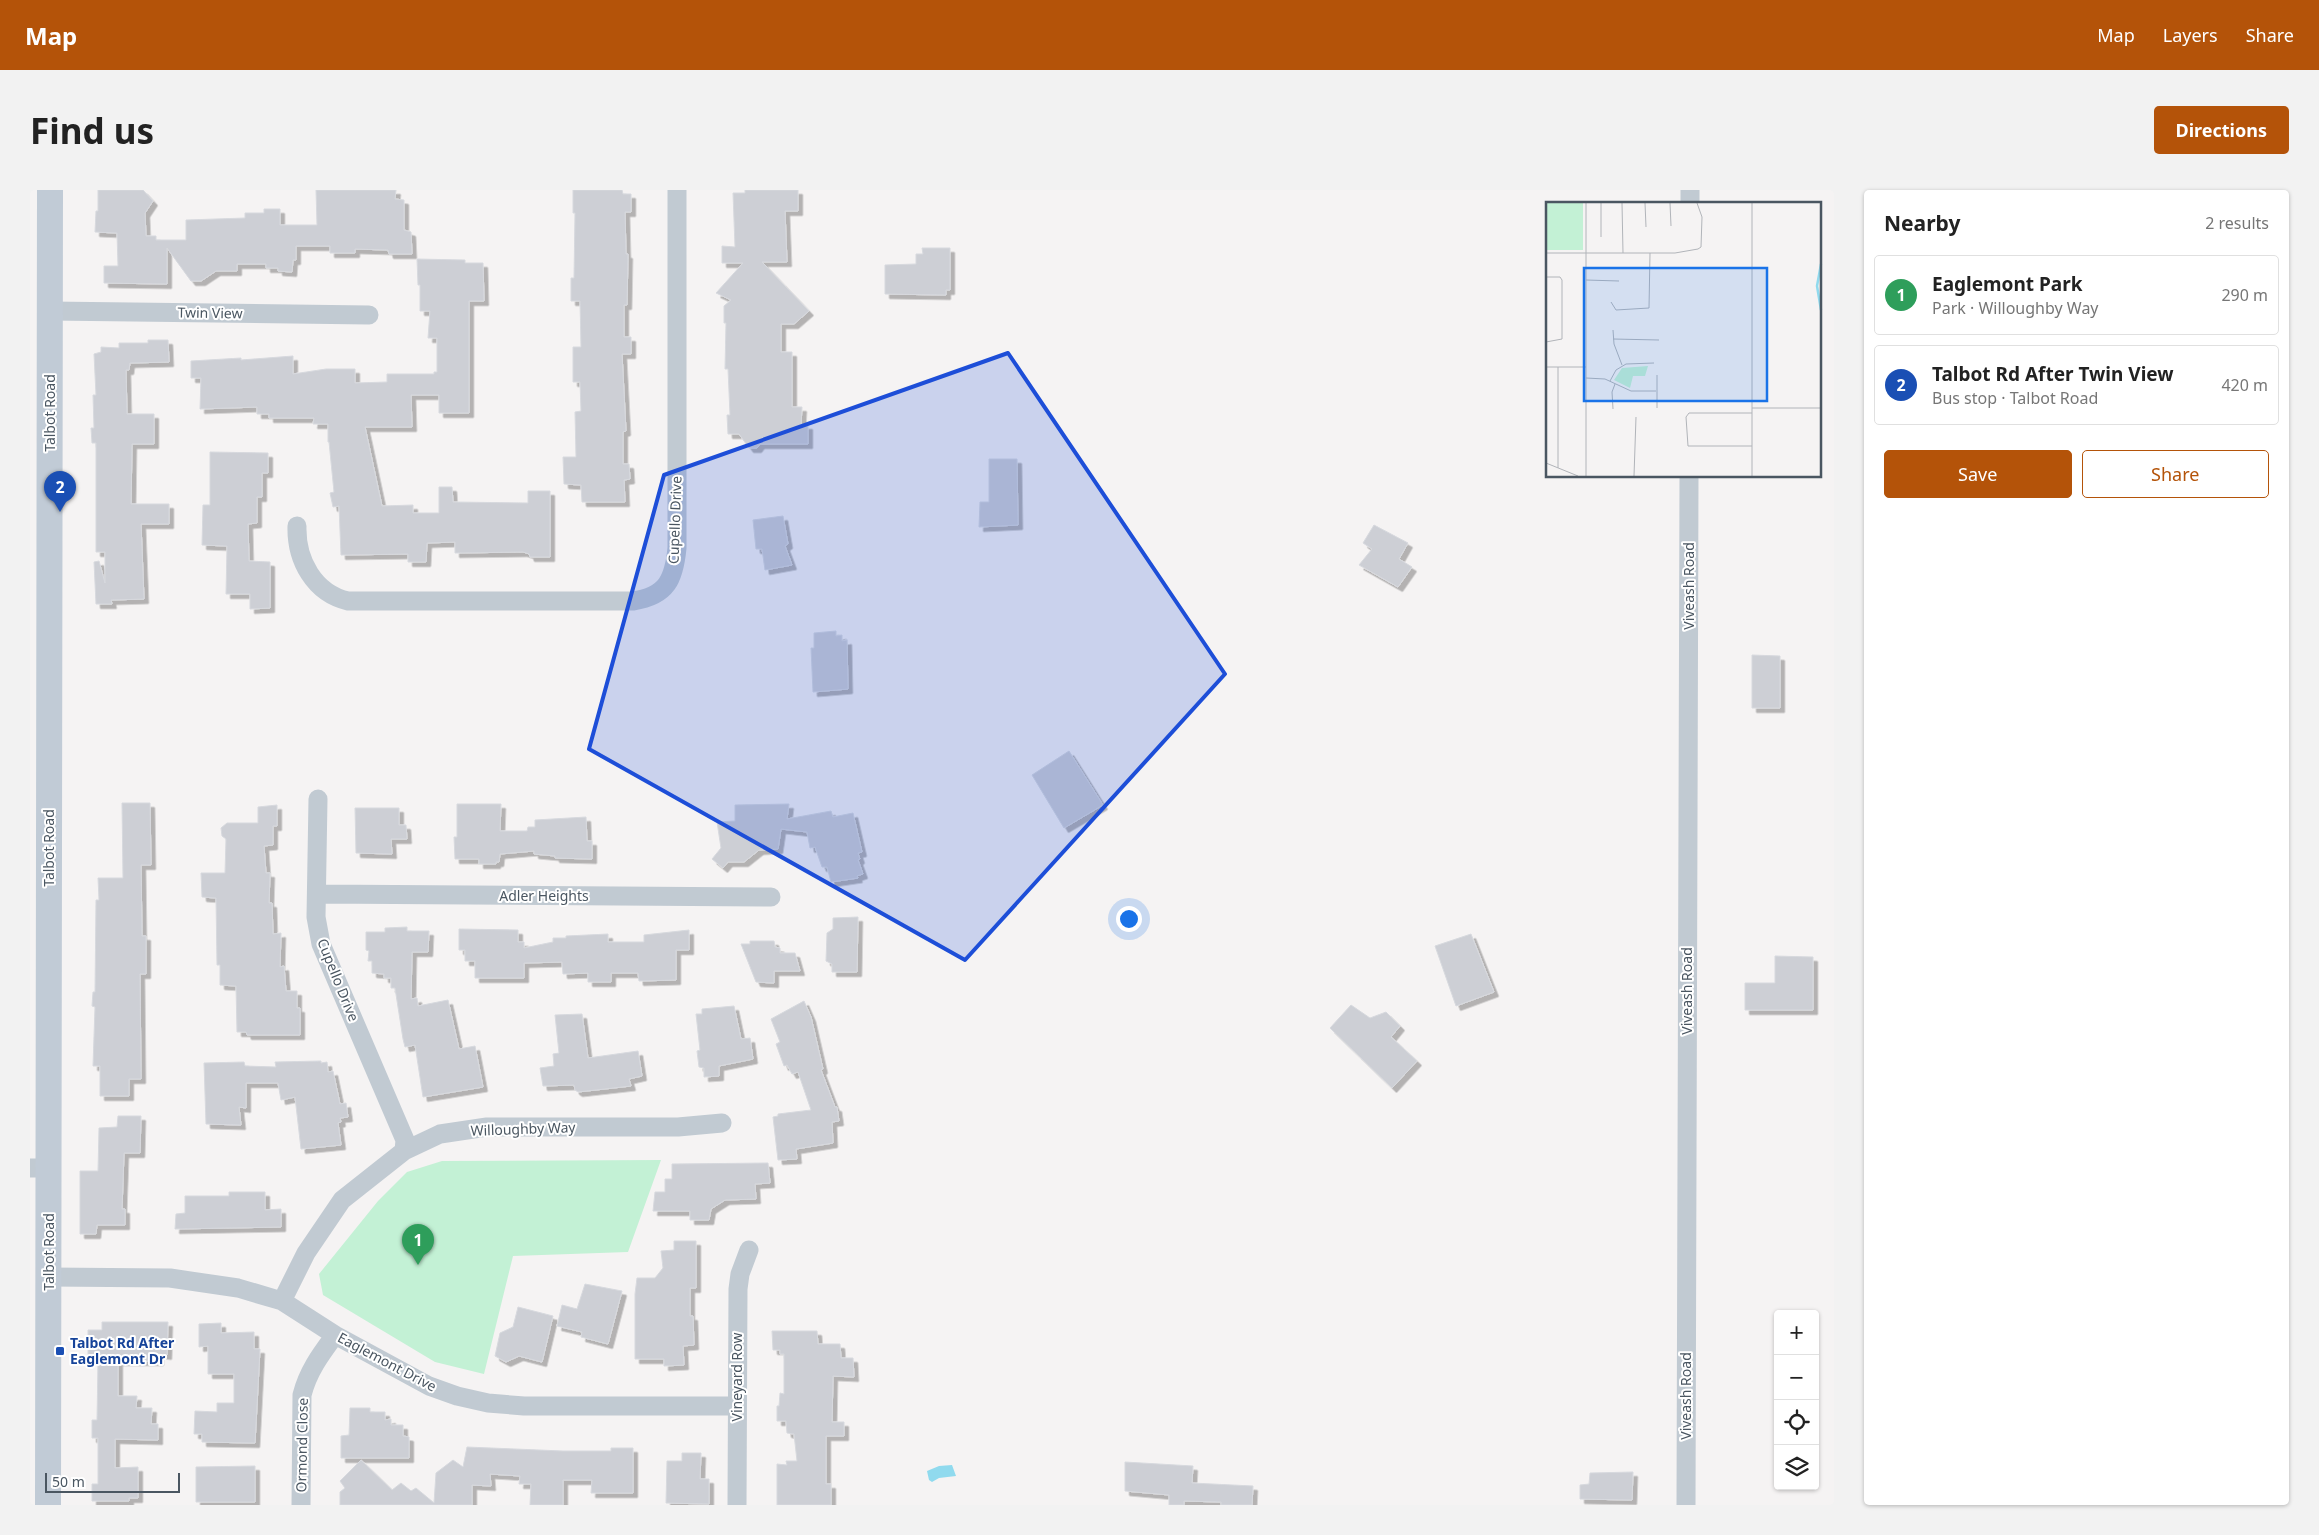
<!DOCTYPE html>
<meta charset="utf-8">
<style>
:root{--surface:#fff;--page:#f2f2f2;--text:#222;--muted:#767676;--line:#e0e0e0;--accent:#b45309}
body{margin:0;font-family:"Noto Sans",sans-serif;background:var(--page);color:var(--text)}
.controls{position:absolute;right:15px;bottom:15px;display:grid;overflow:hidden;border-radius:5px;box-shadow:0 1px 4px #0004}
.controls button{width:45px;height:45px;display:grid;place-items:center;padding:0;border:0;border-bottom:1px solid var(--line);background:var(--surface);color:var(--text);font:25px sans-serif}
.scale{position:absolute;left:15px;bottom:12px;width:135px;box-sizing:border-box;padding-left:5px;border:2px solid #4a5661;border-top:0;font-size:14px;line-height:18px;white-space:nowrap;color:#4a5661;-webkit-text-stroke:4px #fff;paint-order:stroke}
.you{position:absolute;left:1098px;top:728px;width:18px;height:18px;margin:-12px;border:4px solid #fff;border-radius:50%;background:#1a73e8;box-shadow:0 0 0 8px #1a73e833}
.badge{display:grid;place-items:center;width:32px;height:32px;border-radius:50%;background:var(--accent);color:#fff;font-size:16px;font-weight:700}
.pin{position:absolute;translate:-50% -41px;filter:drop-shadow(0 1px 2px #0008)}
.pin::after{content:'';position:absolute;top:26px;width:18px;height:15px;background:inherit;clip-path:polygon(0 0,100% 0,50% 100%)}
.list{margin:0;padding:0;list-style:none}
h2{display:flex;justify-content:space-between;align-items:center;height:65px;margin:0;padding:0 20px;font-size:21px}
h2 small{font-size:16px;font-weight:400;color:var(--muted)}
.list li{display:grid;grid-template-columns:32px 1fr auto;gap:15px;align-items:center;box-sizing:border-box;height:80px;margin:0 10px 10px;padding:0 10px;border:1px solid var(--line);border-radius:5px}
.list b{display:block;font-size:19px;white-space:nowrap}
.list p{margin:0;font-size:16px;white-space:nowrap;color:var(--muted)}
.list em{font-size:16px;font-style:normal;color:var(--muted)}
.actions{display:flex;gap:10px;padding:15px 20px}
.actions a{flex:1;padding:11px 0;border:1px solid var(--accent);border-radius:5px;text-align:center;font-size:18px;color:var(--accent)}
.actions .main{background:var(--accent);color:#fff}
.icon{flex:none;width:28px;height:28px;fill:none;stroke:currentColor;stroke-width:2;stroke-linecap:round;stroke-linejoin:round}
.map{position:relative;flex:none;width:1804px;height:1315px;overflow:hidden;border-radius:5px}
header{display:flex;align-items:center;gap:30px;box-sizing:border-box;height:70px;padding:0 25px;background:var(--accent);color:#fff}
header strong{font-size:24px}
nav{display:flex;gap:28px;margin-inline-start:auto;font-size:18px}
.intro{display:flex;align-items:center;justify-content:space-between;box-sizing:border-box;height:120px;padding:0 30px}
h1{margin:0;font-size:35px}
.button{padding:12px 22px;border-radius:5px;background:var(--accent);color:#fff;font-size:18px;font-weight:700}
main{display:flex;gap:30px;padding:0 30px}
aside{flex:1;background:var(--surface);border-radius:5px;box-shadow:0 1px 4px #0004}
.map>svg:first-child{display:block}
.green{fill:#c3f1d5}
.water{fill:#90daee}
.building{fill:#cdcfd5;stroke:#d7d9de;filter:url(#shadow)}
.lines{fill:none;stroke-linecap:round;stroke-linejoin:round}
.minor{stroke:#c1cad2;stroke-width:19}
.secondary{stroke:#c1cbd6;stroke-width:26}
.marked{fill:#1d4ed8;fill-opacity:0.2;stroke:#1d4ed8;stroke-width:4;stroke-linejoin:round}
.transit-dot{fill:#1a4fb4;stroke:#fff;stroke-width:2}
.labels{text-anchor:middle;stroke-width:4;stroke-linejoin:round;paint-order:stroke}
.street-label{font-size:14px;fill:#4a5661;stroke:#fff}
.transit-label{font-size:14px;font-weight:bold;fill:#164399;stroke:#fff;text-anchor:start}
.inset-river{fill:none;stroke:#90daee;stroke-width:2.5}
.inset-road{fill:none;stroke:#b1b4b9;stroke-width:1}
.view{fill:#1a73e8;fill-opacity:0.15;stroke:#1a73e8;stroke-width:2.5}
.inset-edge{fill:none;stroke:#4a5661;stroke-width:2.5}
</style>
<header>
<strong>Map</strong>
<nav><a>Map</a><a>Layers</a><a>Share</a></nav>
</header>
<div class="intro"><h1>Find us</h1><a class="button">Directions</a></div>
<main>
<div class="map">
<svg width="1804" height="1315" viewBox="0 0 1804 1315">
<defs>
<filter id="shadow"><feDropShadow dx="4.5" dy="4.5" stdDeviation="0" flood-color="#0004"/></filter>
</defs>
<rect width="100%" height="100%" fill="#f5f3f3"/>
<!-- green -->
<path class="green" d="M 631,970 L 598,1062 L 483,1066 L 454,1184 L 405,1172 L 293,1105 L 289,1084 L 348,1011 L 377,982 L 412,971 Z"/>
<!-- water -->
<path class="water" d="M 922,1275 L 926,1286 L 909,1288 L 902,1292 L 899,1290 L 897,1281 L 909,1276 Z"/>
<!-- building -->
<path class="building" d="M 68,0 L 113,0 L 123,11 L 115,23 L 116,46 L 126,46 L 126,50 L 156,50 L 156,30 L 215,28 L 215,23 L 234,23 L 234,19 L 250,19 L 250,35 L 287,35 L 286,0 L 366,0 L 365,9 L 374,10 L 374,40 L 381,42 L 382,64 L 359,64 L 358,60 L 325,59 L 325,63 L 300,63 L 300,56 L 266,56 L 266,70 L 263,70 L 262,82 L 248,81 L 248,78 L 236,78 L 236,74 L 207,74 L 207,81 L 186,81 L 171,91 L 161,91 L 137,58 L 137,94 L 74,93 L 74,76 L 88,76 L 87,43 L 65,42 L 66,21 L 68,21 Z
M 543,0 L 592,0 L 593,4 L 601,4 L 601,22 L 595,22 L 596,64 L 598,64 L 597,115 L 594,115 L 594,147 L 601,147 L 601,164 L 592,164 L 596,241 L 593,242 L 593,274 L 599,274 L 600,289 L 594,290 L 595,312 L 552,312 L 551,295 L 534,294 L 533,267 L 546,267 L 545,222 L 551,221 L 550,192 L 543,192 L 543,157 L 551,157 L 550,111 L 541,111 L 541,88 L 544,88 L 545,23 L 543,23 Z
M 715,0 L 768,0 L 768,21 L 755,21 L 757,72 L 732,72 L 779,121 L 764,134 L 751,134 L 751,162 L 762,162 L 762,217 L 772,217 L 771,235 L 778,235 L 778,254 L 730,254 L 727,258 L 719,258 L 709,244 L 698,244 L 697,225 L 700,225 L 698,179 L 695,179 L 696,133 L 694,133 L 694,116 L 701,110 L 686,103 L 713,73 L 692,73 L 692,56 L 705,57 L 703,3 L 715,3 Z
M 892,58 L 920,58 L 920,100 L 916,100 L 916,105 L 855,104 L 855,75 L 886,74 L 886,64 L 893,64 Z
M 387,69 L 435,70 L 435,73 L 453,73 L 454,111 L 439,111 L 439,223 L 409,223 L 409,205 L 381,205 L 382,237 L 335,237 L 352,316 L 383,315 L 383,323 L 409,323 L 409,297 L 422,297 L 423,312 L 498,313 L 498,301 L 520,301 L 520,367 L 500,367 L 499,364 L 493,362 L 425,363 L 425,352 L 397,353 L 396,372 L 378,372 L 378,364 L 311,365 L 309,316 L 303,317 L 300,303 L 304,302 L 299,252 L 298,252 L 298,234 L 283,234 L 284,228 L 239,228 L 239,224 L 227,224 L 227,217 L 170,219 L 171,188 L 161,188 L 161,171 L 211,168 L 211,170 L 263,166 L 263,184 L 296,179 L 325,179 L 325,193 L 357,192 L 357,184 L 404,184 L 404,182 L 407,182 L 407,148 L 398,148 L 400,121 L 390,121 L 390,95 L 388,95 Z
M 118,150 L 138,150 L 139,172 L 100,173 L 99,180 L 96,180 L 97,224 L 124,224 L 124,254 L 102,254 L 101,314 L 139,314 L 139,334 L 111,334 L 114,409 L 81,410 L 82,414 L 66,414 L 64,372 L 69,371 L 75,393 L 75,362 L 66,362 L 66,253 L 62,253 L 61,238 L 64,238 L 63,205 L 66,205 L 64,164 L 71,162 L 71,157 L 89,158 L 89,153 L 118,153 Z
M 180,262 L 238,263 L 238,283 L 232,283 L 232,307 L 227,307 L 227,333 L 218,334 L 219,371 L 240,372 L 240,418 L 220,419 L 220,404 L 196,404 L 197,356 L 172,355 L 173,315 L 180,315 Z
M 959,269 L 987,269 L 988,335 L 949,337 L 950,312 L 959,312 Z
M 753,326 L 758,354 L 755,356 L 762,375 L 735,380 L 732,359 L 726,359 L 723,330 Z
M 1344,335 L 1378,353 L 1369,369 L 1382,377 L 1368,397 L 1329,375 L 1342,359 L 1333,353 Z
M 806,441 L 806,446 L 812,445 L 812,451 L 817,450 L 818,499 L 783,502 L 781,458 L 784,458 L 784,443 Z
M 1722,465 L 1750,466 L 1750,518 L 1722,518 Z
M 1039,561 L 1073,615 L 1034,638 L 1002,585 Z
M 92,613 L 120,613 L 121,675 L 111,675 L 112,746 L 116,746 L 116,784 L 110,784 L 111,889 L 99,889 L 99,906 L 70,906 L 70,876 L 63,876 L 65,817 L 62,816 L 63,802 L 65,802 L 66,710 L 69,710 L 68,688 L 93,688 Z
M 427,614 L 471,614 L 470,641 L 497,641 L 498,637 L 505,637 L 505,630 L 556,627 L 557,651 L 562,651 L 562,669 L 525,668 L 525,666 L 504,664 L 504,661 L 470,664 L 469,672 L 466,672 L 466,674 L 449,674 L 449,669 L 425,669 L 424,647 L 427,647 Z
M 759,614 L 757,629 L 801,621 L 803,627 L 823,623 L 832,662 L 828,663 L 830,669 L 828,670 L 833,684 L 827,686 L 828,688 L 801,692 L 797,677 L 792,677 L 785,657 L 780,658 L 777,642 L 751,639 L 748,659 L 729,660 L 714,672 L 698,672 L 693,678 L 682,669 L 691,658 L 687,632 L 705,631 L 705,615 Z
M 247,615 L 247,636 L 243,636 L 243,655 L 234,656 L 236,683 L 240,683 L 239,713 L 242,713 L 243,744 L 251,743 L 250,777 L 254,776 L 256,801 L 267,801 L 267,818 L 270,818 L 270,845 L 217,845 L 216,842 L 207,842 L 206,796 L 190,795 L 190,775 L 187,775 L 186,708 L 172,707 L 171,683 L 195,683 L 196,649 L 192,646 L 191,638 L 197,633 L 228,633 L 228,617 Z
M 325,618 L 369,618 L 369,635 L 376,635 L 377,649 L 361,649 L 362,664 L 326,663 Z
M 828,727 L 827,782 L 802,782 L 802,774 L 796,771 L 797,743 L 803,739 L 803,728 Z
M 377,737 L 377,741 L 399,741 L 398,762 L 382,762 L 381,809 L 387,808 L 388,816 L 418,810 L 429,859 L 445,856 L 453,897 L 393,907 L 385,855 L 375,857 L 373,849 L 365,798 L 361,798 L 361,788 L 354,788 L 354,784 L 342,783 L 342,771 L 338,771 L 339,761 L 336,760 L 336,742 L 355,742 L 355,738 Z
M 429,739 L 488,740 L 488,752 L 494,752 L 494,758 L 523,752 L 523,748 L 536,748 L 536,746 L 578,744 L 578,752 L 614,752 L 614,745 L 659,740 L 659,760 L 646,760 L 646,790 L 609,791 L 608,783 L 581,783 L 581,792 L 558,792 L 558,783 L 533,784 L 532,772 L 494,773 L 494,788 L 445,788 L 445,771 L 435,771 L 435,760 L 429,760 Z
M 1441,744 L 1464,802 L 1426,816 L 1405,756 Z
M 720,751 L 744,751 L 745,757 L 750,758 L 750,763 L 765,763 L 770,781 L 744,781 L 744,793 L 726,792 L 711,754 L 720,754 Z
M 1745,766 L 1783,767 L 1783,820 L 1715,820 L 1715,793 L 1745,793 Z
M 774,811 L 781,827 L 793,879 L 791,880 L 805,917 L 807,917 L 809,931 L 802,932 L 803,953 L 766,959 L 767,969 L 748,970 L 743,927 L 748,926 L 748,924 L 781,920 L 768,882 L 762,884 L 757,875 L 754,876 L 746,854 L 750,852 L 741,829 Z
M 1321,815 L 1340,828 L 1356,822 L 1370,836 L 1361,847 L 1387,871 L 1362,898 L 1300,838 Z
M 704,816 L 711,849 L 720,848 L 723,869 L 689,876 L 689,886 L 674,887 L 674,878 L 669,877 L 667,861 L 670,860 L 666,824 L 672,824 L 672,819 Z
M 552,824 L 558,868 L 608,861 L 612,886 L 599,889 L 601,896 L 548,902 L 545,900 L 544,895 L 513,896 L 510,878 L 524,876 L 523,864 L 529,863 L 525,825 Z
M 291,871 L 291,873 L 297,872 L 298,882 L 303,881 L 310,914 L 316,913 L 318,927 L 310,928 L 311,932 L 308,933 L 311,955 L 271,959 L 265,907 L 251,910 L 248,893 L 216,893 L 216,918 L 209,917 L 211,935 L 176,934 L 174,873 L 214,872 L 215,876 L 246,877 L 245,872 Z
M 88,926 L 111,926 L 110,963 L 94,963 L 92,1019 L 95,1019 L 95,1035 L 67,1035 L 66,1044 L 50,1044 L 50,981 L 68,981 L 69,938 L 87,937 Z
M 738,973 L 740,993 L 725,994 L 726,1009 L 695,1010 L 681,1019 L 679,1030 L 660,1030 L 660,1021 L 623,1021 L 625,1002 L 635,1002 L 635,989 L 642,989 L 642,974 Z
M 199,1002 L 235,1002 L 235,1020 L 251,1019 L 251,1037 L 145,1039 L 146,1024 L 155,1023 L 155,1006 L 199,1006 Z
M 644,1051 L 666,1051 L 666,1098 L 660,1098 L 660,1126 L 663,1126 L 664,1155 L 653,1156 L 654,1175 L 634,1176 L 634,1169 L 605,1169 L 605,1104 L 607,1088 L 625,1088 L 633,1078 L 631,1061 L 644,1060 Z
M 555,1094 L 592,1101 L 578,1154 L 551,1147 L 552,1142 L 527,1136 L 532,1115 L 547,1119 Z
M 488,1117 L 523,1126 L 512,1172 L 489,1166 L 476,1172 L 465,1166 L 470,1143 L 483,1137 Z
M 72,1132 L 138,1132 L 137,1165 L 129,1164 L 129,1171 L 88,1171 L 88,1206 L 107,1206 L 106,1218 L 122,1218 L 121,1234 L 128,1234 L 128,1250 L 85,1249 L 85,1278 L 108,1277 L 108,1308 L 99,1308 L 99,1311 L 62,1311 L 62,1294 L 68,1294 L 68,1248 L 62,1248 L 62,1230 L 67,1230 L 68,1171 L 58,1170 L 58,1140 L 72,1140 Z
M 191,1133 L 191,1143 L 224,1142 L 224,1159 L 230,1159 L 225,1253 L 172,1252 L 172,1244 L 164,1244 L 165,1221 L 187,1222 L 187,1213 L 204,1213 L 204,1184 L 178,1184 L 178,1156 L 169,1157 L 169,1134 Z
M 742,1141 L 787,1141 L 788,1154 L 810,1154 L 811,1168 L 823,1168 L 824,1187 L 803,1186 L 802,1232 L 814,1232 L 814,1246 L 796,1246 L 796,1294 L 801,1294 L 801,1315 L 747,1315 L 747,1274 L 757,1275 L 756,1271 L 767,1271 L 764,1244 L 757,1243 L 756,1231 L 747,1231 L 747,1216 L 749,1216 L 750,1203 L 754,1204 L 754,1164 L 750,1164 L 750,1160 L 743,1160 Z
M 320,1218 L 340,1218 L 340,1222 L 355,1222 L 355,1230 L 361,1229 L 361,1235 L 373,1235 L 373,1246 L 379,1247 L 379,1268 L 311,1268 L 311,1246 L 319,1245 Z
M 437,1257 L 533,1261 L 581,1261 L 581,1258 L 603,1258 L 603,1303 L 561,1303 L 562,1290 L 533,1290 L 533,1315 L 500,1315 L 501,1294 L 489,1294 L 490,1286 L 460,1284 L 461,1296 L 442,1295 L 442,1315 L 310,1315 L 310,1302 L 315,1298 L 310,1291 L 331,1270 L 362,1300 L 371,1293 L 381,1301 L 386,1298 L 404,1313 L 406,1283 L 423,1270 L 433,1277 Z
M 652,1263 L 671,1263 L 670,1289 L 679,1289 L 679,1314 L 636,1313 L 637,1271 L 652,1271 Z
M 1095,1272 L 1163,1276 L 1162,1293 L 1223,1296 L 1222,1315 L 1191,1315 L 1191,1312 L 1154,1311 L 1154,1315 L 1139,1315 L 1139,1305 L 1095,1301 Z
M 225,1276 L 225,1312 L 166,1312 L 166,1277 Z
M 1603,1282 L 1602,1310 L 1550,1309 L 1550,1295 L 1559,1294 L 1560,1283 Z"/>
<g class="lines">
<!-- minor -->
<path class="minor" d="M 1660,14 L 1660,0
M 20,121 L 339,125
M 267,336 C 266,370 284,403 318,411 L 603,411 C 637,406 644,389 647,358 L 647,0
M 288,609 L 286,727 L 291,754 L 375,950 L 374,961
M 287,704 L 741,707
M 0,978 L 20,978
M 19,1087 L 140,1088 L 208,1098 L 252,1111 L 305,1145 L 399,1196 L 427,1206 L 458,1213 L 494,1216 L 706,1216
M 252,1111 L 276,1063 L 312,1010 L 374,961 L 410,944 L 457,937 L 648,937 L 692,933
M 271,1315 L 272,1205 C 278,1181 291,1164 305,1145
M 707,1315 L 708,1099 L 710,1084 L 719,1060
M 1656,1315 L 1659,286"/>
<!-- secondary -->
<path class="secondary" d="M 18,1315 L 20,0"/>
</g>
<!-- marked area -->
<path class="marked" d="M 978,163 L 1195,484 L 935,770 L 559,559 L 634,285 Z"/>
<!-- markers -->
<rect class="transit-dot" x="25" y="1156" width="10" height="10" rx="2.5"/>
<g class="labels">
<!-- street labels -->
<g class="street-label">
<text transform="translate(180 123) rotate(1)" y="5">Twin View</text>
<text transform="translate(20 223) rotate(-90)" y="5">Talbot Road</text>
<text transform="translate(645 330) rotate(-88)" y="5">Cupello Drive</text>
<text transform="translate(1659 396) rotate(-90)" y="5">Viveash Road</text>
<text transform="translate(19 658) rotate(-90)" y="5">Talbot Road</text>
<text x="514" y="711">Adler Heights</text>
<text transform="translate(308 790) rotate(68)" y="5">Cupello Drive</text>
<text transform="translate(1657 801) rotate(-90)" y="5">Viveash Road</text>
<text transform="translate(493 939) rotate(-2)" y="5">Willoughby Way</text>
<text transform="translate(19 1062) rotate(-90)" y="5">Talbot Road</text>
<text transform="translate(357 1172) rotate(28)" y="5">Eaglemont Drive</text>
<text transform="translate(707 1187) rotate(-90)" y="5">Vineyard Row</text>
<text transform="translate(1656 1206) rotate(-90)" y="5">Viveash Road</text>
<text transform="translate(272 1255) rotate(-89)" y="5">Ormond Close</text>
</g>
<!-- transit labels -->
<g class="transit-label">
<text x="40" y="1158">Talbot Rd After<tspan x="40" dy="16">Eaglemont Dr</tspan></text>
</g>
</g>
<!-- overview -->
<g transform="translate(1516 12)">
<rect width="275" height="275" fill="#f5f3f3"/>
<path d="M 0,1 L 37,1 L 37,48 L 0,48 ZM 102,164 L 99,174 L 87,174 L 84,186 L 68,178 L 76,166 Z" fill="#c3f1d5"/>
<path class="inset-river" d="M 275,62 L 271,84 L 275,108"/>
<path class="inset-road" d="M 76,1 L 77,51M 99,1 L 100,25M 124,1 L 125,24M 206,1 L 206,274M 55,35 L 55,1M 0,51 L 129,51 L 152,47 L 155,45 L 156,15 L 151,1M 0,75 L 14,75 L 16,78 L 16,137 L 0,140M 40,78 L 73,79M 65,100 L 70,108 L 103,106 L 104,51M 67,128 L 68,142 L 76,163M 67,137 L 113,138M 0,165 L 40,165M 111,173 L 111,206M 40,176 L 59,177 L 85,189 L 110,189M 64,179 L 70,168 L 80,162 L 108,161M 206,206 L 275,206M 67,207 L 66,190 L 69,182M 206,244 L 142,244 L 140,215 L 143,211 L 206,211M 0,261 L 32,274M 12,266 L 12,165M 40,274 L 40,1M 88,274 L 90,215"/>
<path class="view" d="M 38,66 L 221,66 L 221,199 L 38,199 Z"/>
<rect width="275" height="275" class="inset-edge"/>
</g>
</svg>
<div class="controls">
<button>+</button>
<button>−</button>
<button><svg class="icon" aria-label="locate" viewBox="0 0 24 24"><circle cx="12" cy="12" r="6"/><path d="M12 2v4M12 18v4M2 12h4M18 12h4"/></svg></button>
<button><svg class="icon" aria-label="layers" viewBox="0 0 24 24"><path d="M12 4l9 5-9 5-9-5zM3 14l9 5 9-5"/></svg></button>
</div>
<div class="scale">50 m</div>
<div class="you"></div>
<div class="pin badge" style="left:388px;top:1075px;background:#2e9e5b">1</div>
<div class="pin badge" style="left:30px;top:322px;background:#1a4fb4">2</div>
</div>
<aside>
<h2>Nearby<small>2 results</small></h2>
<ul class="list">
<li><span class="badge" style="background:#2e9e5b">1</span><div><b>Eaglemont Park</b><p>Park · Willoughby Way</p></div><em>290 m</em></li>
<li><span class="badge" style="background:#1a4fb4">2</span><div><b>Talbot Rd After Twin View</b><p>Bus stop · Talbot Road</p></div><em>420 m</em></li>
</ul>
<div class="actions"><a class="main">Save</a><a>Share</a></div>
</aside>
</main>
